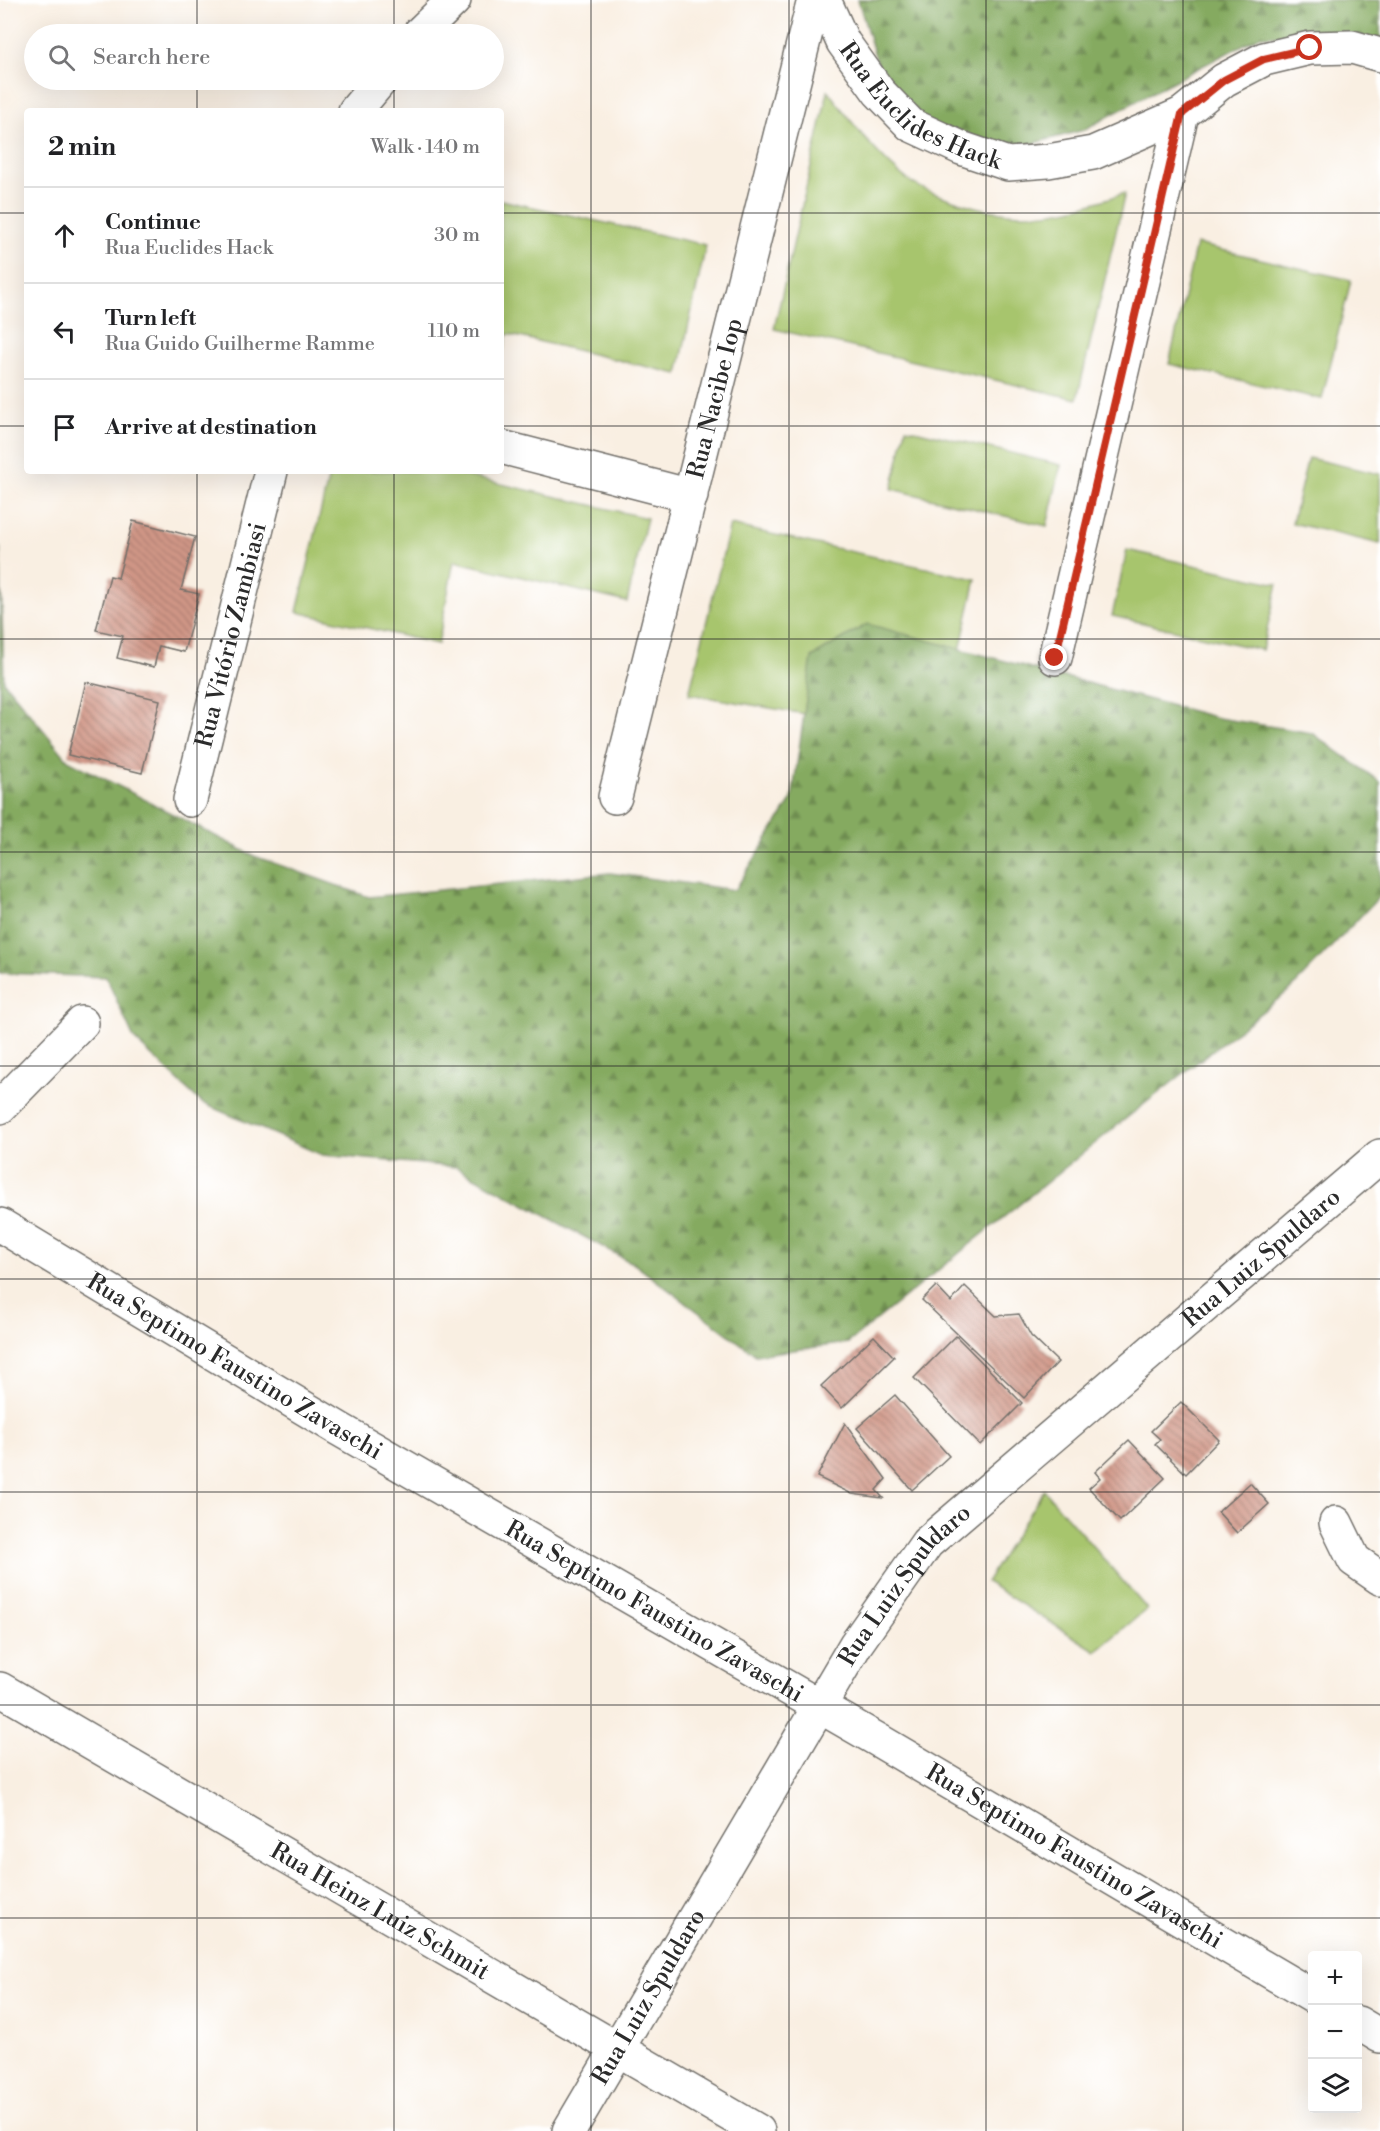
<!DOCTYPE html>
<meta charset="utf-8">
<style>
:root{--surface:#fff;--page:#f6f6f6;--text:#202124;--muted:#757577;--line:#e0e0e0}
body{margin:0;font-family:"Libre Bodoni",serif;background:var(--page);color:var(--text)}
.controls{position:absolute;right:18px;bottom:18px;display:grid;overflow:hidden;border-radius:6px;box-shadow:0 6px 24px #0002}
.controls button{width:54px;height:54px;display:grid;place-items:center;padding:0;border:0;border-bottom:2px solid var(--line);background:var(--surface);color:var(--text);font:30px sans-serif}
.stop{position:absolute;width:18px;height:18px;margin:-14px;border:4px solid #c8321e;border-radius:50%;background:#fff}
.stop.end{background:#c8321e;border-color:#fff;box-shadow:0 2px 6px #0008}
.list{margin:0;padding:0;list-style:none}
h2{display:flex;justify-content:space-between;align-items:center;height:78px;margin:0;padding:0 24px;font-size:26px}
h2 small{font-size:20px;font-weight:400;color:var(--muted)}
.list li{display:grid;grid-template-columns:39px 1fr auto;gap:18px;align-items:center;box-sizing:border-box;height:96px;padding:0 24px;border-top:2px solid var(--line)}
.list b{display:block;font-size:22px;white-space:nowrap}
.list p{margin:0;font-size:20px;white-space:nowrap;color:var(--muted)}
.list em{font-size:20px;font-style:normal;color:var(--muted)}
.icon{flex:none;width:33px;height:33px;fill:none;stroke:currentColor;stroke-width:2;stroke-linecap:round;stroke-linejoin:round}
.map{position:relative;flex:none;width:1380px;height:2131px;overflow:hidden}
.search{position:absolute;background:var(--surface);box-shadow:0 6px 24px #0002;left:24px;top:24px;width:480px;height:66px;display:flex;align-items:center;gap:15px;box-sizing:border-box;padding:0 21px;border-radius:33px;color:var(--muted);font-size:22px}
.panel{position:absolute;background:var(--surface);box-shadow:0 6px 24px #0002;left:24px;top:108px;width:480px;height:366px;border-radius:6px}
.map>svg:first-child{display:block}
.green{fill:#a7c56d;stroke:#69784c;stroke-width:1.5}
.forest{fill:url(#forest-firs);stroke:#586a46;stroke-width:1.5}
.building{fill:url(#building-back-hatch)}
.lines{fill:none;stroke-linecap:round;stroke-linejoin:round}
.minor-casing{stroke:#73706b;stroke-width:36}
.tertiary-casing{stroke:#73706b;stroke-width:36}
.minor{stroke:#fff;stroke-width:33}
.tertiary{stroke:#fff;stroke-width:33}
.route{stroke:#c8321e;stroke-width:8}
.grid{fill:none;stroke:#2b2b2b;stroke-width:1.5;stroke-opacity:0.55}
.labels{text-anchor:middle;stroke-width:5;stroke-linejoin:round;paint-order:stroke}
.street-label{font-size:24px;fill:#2b2b2b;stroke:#fff}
</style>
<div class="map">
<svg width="1380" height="2131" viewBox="0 0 1380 2131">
<defs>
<pattern id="forest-firs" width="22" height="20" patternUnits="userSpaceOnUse" patternTransform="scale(1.5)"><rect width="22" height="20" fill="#85aa60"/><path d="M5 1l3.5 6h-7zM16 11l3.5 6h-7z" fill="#6d8b4f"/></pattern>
<pattern id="building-back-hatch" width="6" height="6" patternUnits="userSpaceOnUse" patternTransform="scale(1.5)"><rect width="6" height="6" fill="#d09686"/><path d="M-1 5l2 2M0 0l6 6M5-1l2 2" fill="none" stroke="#a97b6e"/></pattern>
</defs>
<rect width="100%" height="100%" fill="#fff"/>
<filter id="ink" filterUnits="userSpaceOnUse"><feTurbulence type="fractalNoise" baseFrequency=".0167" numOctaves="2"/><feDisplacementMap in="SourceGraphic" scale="12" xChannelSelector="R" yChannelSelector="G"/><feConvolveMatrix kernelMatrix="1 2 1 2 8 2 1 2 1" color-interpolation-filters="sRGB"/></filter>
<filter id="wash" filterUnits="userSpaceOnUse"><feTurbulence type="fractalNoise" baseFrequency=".008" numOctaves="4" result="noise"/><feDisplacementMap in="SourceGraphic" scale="24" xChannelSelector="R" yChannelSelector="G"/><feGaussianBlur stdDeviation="1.35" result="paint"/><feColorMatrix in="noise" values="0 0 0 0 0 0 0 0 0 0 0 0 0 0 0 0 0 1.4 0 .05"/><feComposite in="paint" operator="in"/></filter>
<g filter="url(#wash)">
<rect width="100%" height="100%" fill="#f9efe2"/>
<!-- green -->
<path class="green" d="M 828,91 C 852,122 876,156 908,180 C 920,189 936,194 950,199 C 1018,224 1059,215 1125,193 L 1077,399 L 774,329 Z
M 501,200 L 706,245 L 678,374 L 507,334 L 501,358 Z
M 1196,244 L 1351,280 L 1322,399 L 1169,364 Z
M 906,428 L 1061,465 L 1047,526 L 892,489 Z
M 1308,458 L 1380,474 L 1380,544 L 1292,523 Z
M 330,471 L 446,471 L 647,518 L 627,602 L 454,561 L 438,644 L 297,612 Z
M 730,525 L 976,579 L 925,807 L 828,718 L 689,694 Z
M 1127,550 L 1278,584 L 1262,650 L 1112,616 Z
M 1044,1490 L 1147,1609 L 1096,1651 L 986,1582 Z"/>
<!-- forest -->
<path class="forest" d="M 858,0 L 1380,0 L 1380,44 L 1354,35 L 1260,36 L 1162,87 L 1084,130 L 1012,149 L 929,123 L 881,76 Z
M 0,547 L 4,682 L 68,760 L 254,856 L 369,897 L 610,873 L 735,890 L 792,799 L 812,657 L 867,624 L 1218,718 L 1312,733 L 1380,782 L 1380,896 L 1291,989 L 1119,1124 L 848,1343 L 756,1355 L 634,1264 L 456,1167 L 322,1155 L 202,1103 L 134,1039 L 106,977 L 0,973 Z"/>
<g id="blocks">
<!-- building -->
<path class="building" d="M 133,521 L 195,537 L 181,590 L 199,594 L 184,652 L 159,646 L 154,667 L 117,658 L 123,636 L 96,630 L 110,576 L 118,578 Z
M 86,682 L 160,700 L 142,773 L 68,755 Z
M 936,1286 L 951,1302 L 965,1286 L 996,1316 L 1019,1314 L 1031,1336 L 1058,1362 L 1024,1398 L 922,1300 Z
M 874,1336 L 894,1357 L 842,1408 L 821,1386 Z
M 956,1336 L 1022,1403 L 980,1445 L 914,1378 Z
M 895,1395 L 949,1456 L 912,1490 L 857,1428 Z
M 1181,1402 L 1219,1440 L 1186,1474 L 1155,1444 L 1160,1439 L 1151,1431 Z
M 845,1423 L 886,1479 L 876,1490 L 883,1498 L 852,1494 L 817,1477 Z
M 1129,1440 L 1165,1478 L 1120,1521 L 1089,1488 L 1100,1478 L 1095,1472 Z
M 1250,1483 L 1269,1504 L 1237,1533 L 1218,1512 Z"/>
</g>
</g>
<g filter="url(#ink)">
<use href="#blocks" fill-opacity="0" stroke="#73706b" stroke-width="1.5"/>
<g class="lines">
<!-- minor casing -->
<g class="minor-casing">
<g id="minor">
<path d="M 419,34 L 454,0"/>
<path d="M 355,111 L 381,80"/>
<path d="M 501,447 L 691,496"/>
<path d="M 1055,658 L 1182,114"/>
<path id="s1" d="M 615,797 L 814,0"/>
<path id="s2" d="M 190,800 L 271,471"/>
<path d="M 0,1107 L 82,1023"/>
<path id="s3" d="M 0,1225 L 339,1429 L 878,1740 L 1312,1996"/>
<path d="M 1336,1523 L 1354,1560 L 1380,1578"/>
<path id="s4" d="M 0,1689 L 758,2131"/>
<path d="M 1358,2023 L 1380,2036"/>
</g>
</g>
<!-- tertiary casing -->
<g class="tertiary-casing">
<g id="tertiary">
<path id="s5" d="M 824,0 L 843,42 L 879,92 L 911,125 L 961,148 L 1008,164 L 1048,161 L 1093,153 L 1182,114 L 1224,80 L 1264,59 L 1310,48 L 1352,47 L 1380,55"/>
<path id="s6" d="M 569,2131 L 856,1644 L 927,1543 L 1380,1156"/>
</g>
</g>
<!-- minor -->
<use href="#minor" class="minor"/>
<!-- tertiary -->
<use href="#tertiary" class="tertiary"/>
</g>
</g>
<g class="lines" filter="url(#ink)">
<!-- route -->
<path class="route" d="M 1055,658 L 1182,114 L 1224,80 L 1264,59 L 1310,48"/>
</g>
<!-- grid -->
<path class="grid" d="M 197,0 L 197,34M 394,0 L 394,34M 591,0 L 591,2131M 789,0 L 789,2131M 986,0 L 986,2131M 1183,0 L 1183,2131M 197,80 L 197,111M 394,80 L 394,111M 0,213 L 27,213M 501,213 L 1380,213M 0,426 L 27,426M 501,426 L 1380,426M 197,471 L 197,2131M 394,471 L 394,2131M 0,639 L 1380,639M 0,852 L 1380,852M 0,1066 L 1380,1066M 0,1279 L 1380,1279M 0,1492 L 1380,1492M 0,1705 L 1380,1705M 0,1918 L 1380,1918"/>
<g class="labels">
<!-- street labels -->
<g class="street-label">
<text dy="8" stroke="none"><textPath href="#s5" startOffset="150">Rua Euclides Hack</textPath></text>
<text dy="8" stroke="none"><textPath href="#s1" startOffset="411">Rua Nacibe Iop</textPath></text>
<text dy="8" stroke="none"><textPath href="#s2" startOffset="170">Rua Vitório Zambiasi</textPath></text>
<text dy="8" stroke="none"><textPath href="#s6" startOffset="1128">Rua Luiz Spuldaro</textPath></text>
<text dy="8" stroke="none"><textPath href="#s3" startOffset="274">Rua Septimo Faustino Zavaschi</textPath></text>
<text dy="8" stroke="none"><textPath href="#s6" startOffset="642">Rua Luiz Spuldaro</textPath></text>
<text dy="8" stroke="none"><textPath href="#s3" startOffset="760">Rua Septimo Faustino Zavaschi</textPath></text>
<text dy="8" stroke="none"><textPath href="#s3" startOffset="1246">Rua Septimo Faustino Zavaschi</textPath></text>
<text dy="8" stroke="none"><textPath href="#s4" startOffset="440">Rua Heinz Luiz Schmit</textPath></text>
<text dy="8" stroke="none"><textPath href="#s6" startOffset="156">Rua Luiz Spuldaro</textPath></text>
</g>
</g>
</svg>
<div class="controls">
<button>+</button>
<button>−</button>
<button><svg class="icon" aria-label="layers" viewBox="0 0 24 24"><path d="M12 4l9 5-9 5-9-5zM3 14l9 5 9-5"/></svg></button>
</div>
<div class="stop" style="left:1310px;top:48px"></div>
<div class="stop end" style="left:1055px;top:658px"></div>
<div class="search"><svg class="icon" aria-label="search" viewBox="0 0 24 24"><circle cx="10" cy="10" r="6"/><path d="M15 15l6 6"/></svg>Search here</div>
<section class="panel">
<h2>2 min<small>Walk · 140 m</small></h2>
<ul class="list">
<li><svg class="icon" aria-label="ahead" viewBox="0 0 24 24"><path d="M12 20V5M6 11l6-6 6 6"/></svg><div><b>Continue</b><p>Rua Euclides Hack</p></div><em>30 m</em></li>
<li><svg class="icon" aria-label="left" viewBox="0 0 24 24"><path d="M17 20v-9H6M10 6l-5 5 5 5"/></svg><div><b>Turn left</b><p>Rua Guido Guilherme Ramme</p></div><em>110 m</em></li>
<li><svg class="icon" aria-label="arrive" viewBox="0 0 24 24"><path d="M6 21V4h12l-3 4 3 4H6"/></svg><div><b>Arrive at destination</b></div></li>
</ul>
</section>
</div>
